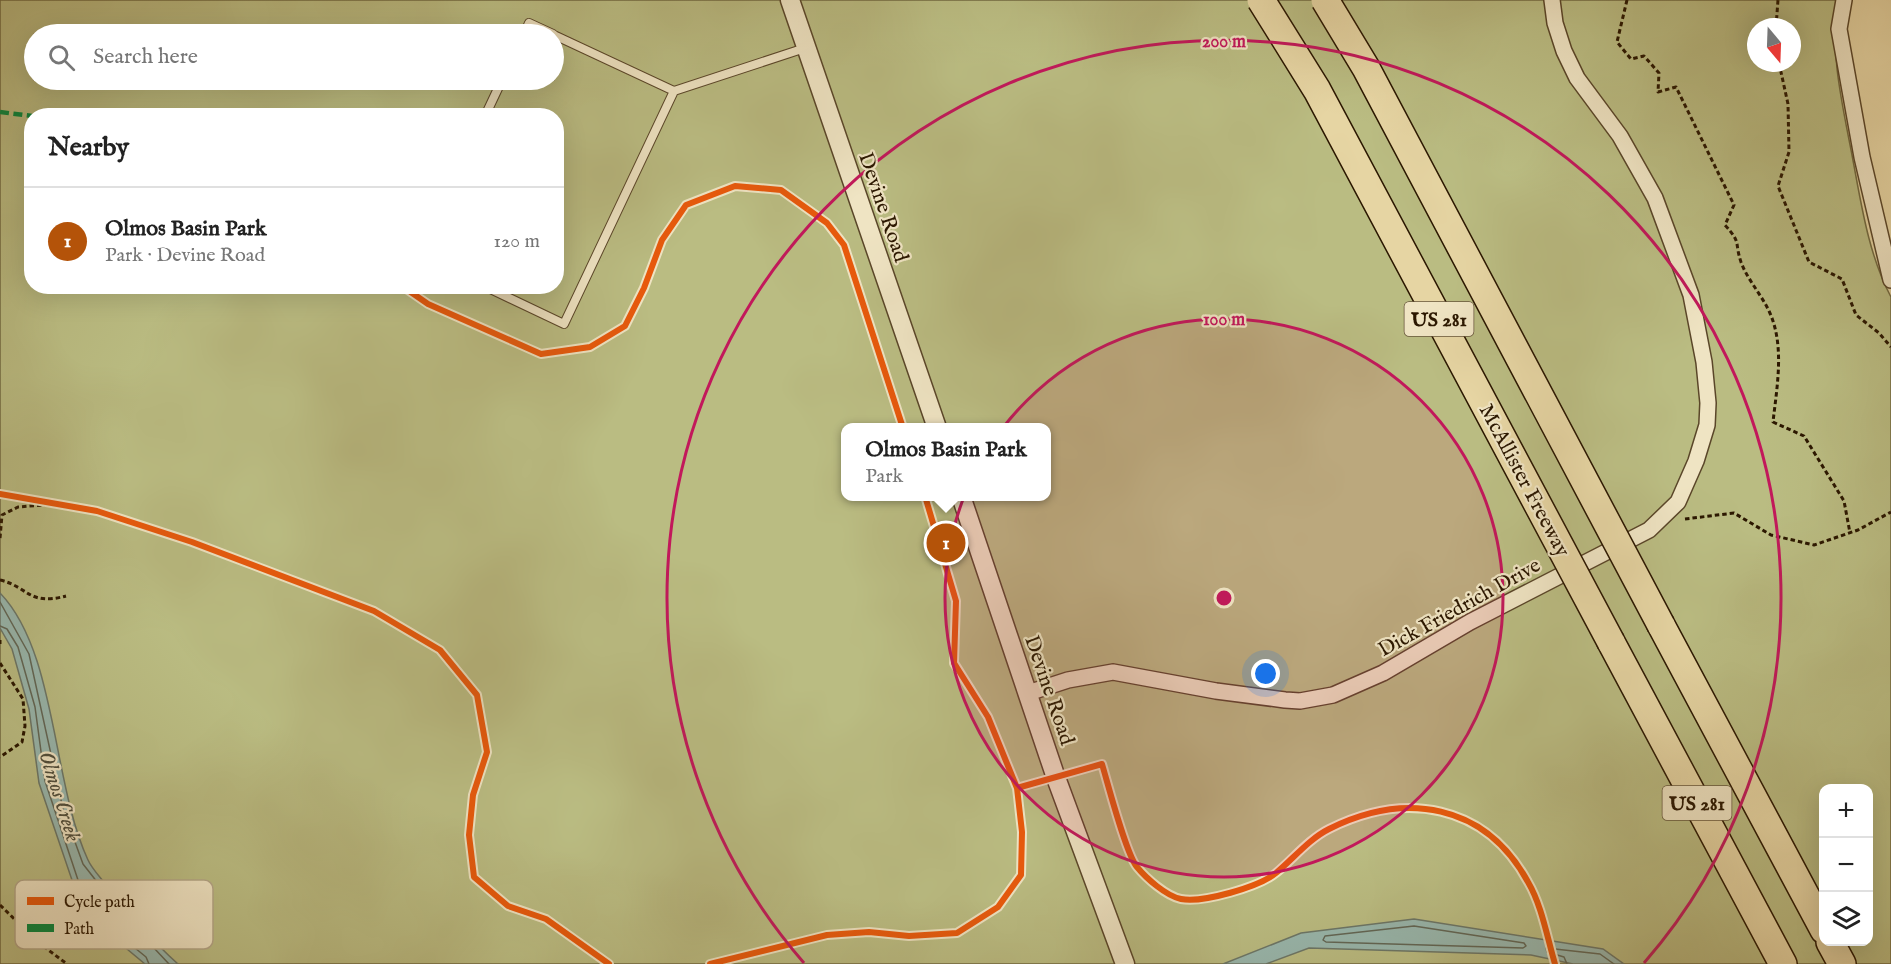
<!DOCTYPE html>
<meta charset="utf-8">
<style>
:root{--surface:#fff;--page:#f6f6f6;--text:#222;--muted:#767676;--line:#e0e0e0;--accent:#b45309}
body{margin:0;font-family:"IM FELL English",serif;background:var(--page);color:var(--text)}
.controls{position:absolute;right:18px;bottom:18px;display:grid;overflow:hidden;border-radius:12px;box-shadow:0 6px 24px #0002}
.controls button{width:54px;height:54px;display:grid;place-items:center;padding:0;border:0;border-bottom:2px solid var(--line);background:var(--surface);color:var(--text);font:30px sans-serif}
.compass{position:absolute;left:1747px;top:18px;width:54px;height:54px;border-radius:50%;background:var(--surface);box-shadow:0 6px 24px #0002;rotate:161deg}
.you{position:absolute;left:1266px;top:674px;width:21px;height:21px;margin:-15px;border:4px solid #fff;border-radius:50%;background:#1a73e8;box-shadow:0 0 0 9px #1a73e833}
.badge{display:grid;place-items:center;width:39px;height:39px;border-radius:50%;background:var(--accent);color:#fff;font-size:20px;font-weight:700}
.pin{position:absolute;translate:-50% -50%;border:3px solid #fff;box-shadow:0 2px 6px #0006}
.popup{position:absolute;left:841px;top:423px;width:210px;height:78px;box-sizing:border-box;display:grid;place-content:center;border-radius:12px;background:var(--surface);filter:drop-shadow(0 2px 4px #0005);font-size:20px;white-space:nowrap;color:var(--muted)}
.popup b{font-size:22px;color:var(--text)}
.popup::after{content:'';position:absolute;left:50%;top:100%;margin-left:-12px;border:12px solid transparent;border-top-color:var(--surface)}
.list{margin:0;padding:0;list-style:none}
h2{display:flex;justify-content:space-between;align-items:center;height:78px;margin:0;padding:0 24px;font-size:26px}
h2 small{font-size:20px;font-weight:400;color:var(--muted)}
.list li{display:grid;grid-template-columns:39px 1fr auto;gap:18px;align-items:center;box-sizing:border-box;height:108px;padding:0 24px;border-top:2px solid var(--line)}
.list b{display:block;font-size:22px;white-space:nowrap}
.list p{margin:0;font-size:20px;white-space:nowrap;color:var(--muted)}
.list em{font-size:20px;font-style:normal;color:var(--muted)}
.icon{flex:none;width:33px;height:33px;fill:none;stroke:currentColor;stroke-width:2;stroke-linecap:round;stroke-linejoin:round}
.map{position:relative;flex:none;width:1891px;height:964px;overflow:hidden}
.search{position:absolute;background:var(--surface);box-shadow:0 6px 24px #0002;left:24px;top:24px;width:540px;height:66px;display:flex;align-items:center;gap:15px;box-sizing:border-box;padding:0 21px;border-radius:33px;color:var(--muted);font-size:22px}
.panel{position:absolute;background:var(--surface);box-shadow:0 6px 24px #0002;left:24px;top:108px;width:540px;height:186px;border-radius:24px}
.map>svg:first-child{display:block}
.green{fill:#babc82;stroke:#726a41;stroke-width:1.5;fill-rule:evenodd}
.water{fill:#98b7ad;stroke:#6c7768;stroke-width:1.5}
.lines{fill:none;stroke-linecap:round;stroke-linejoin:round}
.shore{stroke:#626756;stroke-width:1.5}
.service-casing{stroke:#5a4629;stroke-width:10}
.minor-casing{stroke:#5a4629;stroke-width:18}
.tertiary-casing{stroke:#5a4629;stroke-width:21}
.motorway-casing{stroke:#2b1700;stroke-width:30}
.path{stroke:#2b1700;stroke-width:3;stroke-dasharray:4.5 3;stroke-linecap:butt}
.service{stroke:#efe4c3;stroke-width:8}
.minor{stroke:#efe4c3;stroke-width:15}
.tertiary{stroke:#efe4c3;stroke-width:18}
.motorway{stroke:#e6d5a3;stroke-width:27}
.motorway-bridge-casing{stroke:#2b1700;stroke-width:30;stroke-linecap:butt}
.motorway-bridge{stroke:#e6d5a3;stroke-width:27}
.quiet{stroke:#00873e;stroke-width:4.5;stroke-dasharray:9 4.5;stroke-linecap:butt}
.cycleway-casing{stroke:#efe4c3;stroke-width:10}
.cycleway{stroke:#e8590c;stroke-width:6}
.ring{fill:none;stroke:#c2185b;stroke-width:3}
.labels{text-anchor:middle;stroke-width:4.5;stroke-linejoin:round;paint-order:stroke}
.shield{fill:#efe4c3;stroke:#66543a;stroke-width:1.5}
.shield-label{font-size:20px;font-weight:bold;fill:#2b1700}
.street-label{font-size:21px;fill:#2b1700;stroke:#efe4c3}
.water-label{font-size:22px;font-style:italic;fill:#514f3d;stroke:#efe4c3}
.key{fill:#efe4c3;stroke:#b4a688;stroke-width:1.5}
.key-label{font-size:16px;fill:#2b1700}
.centre{fill:#c2185b;stroke:#efe4c3;stroke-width:3}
.ring-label{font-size:18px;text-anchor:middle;font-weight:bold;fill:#c2185b;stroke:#efe4c3;stroke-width:4.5;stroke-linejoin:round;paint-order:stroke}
</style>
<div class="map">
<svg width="1891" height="964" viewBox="0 0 1891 964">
<rect width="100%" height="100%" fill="#e6d5a3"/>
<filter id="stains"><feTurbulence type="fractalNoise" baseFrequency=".00333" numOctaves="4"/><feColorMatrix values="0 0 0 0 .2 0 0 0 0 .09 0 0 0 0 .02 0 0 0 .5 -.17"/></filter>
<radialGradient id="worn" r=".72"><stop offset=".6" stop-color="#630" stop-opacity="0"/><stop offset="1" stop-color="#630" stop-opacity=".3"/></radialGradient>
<!-- green -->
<path class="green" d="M 0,0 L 1837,0 C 1830,53 1842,103 1852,155 C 1861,202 1868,254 1891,297 L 1891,964 L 0,964 ZM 1756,27 L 1792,27 L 1792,63 L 1756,63 ZM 34,34 L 554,34 L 554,80 L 34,80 ZM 32,116 L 556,116 L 556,286 L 32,286 ZM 846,428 L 1046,428 L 1046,496 L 846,496 ZM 1824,788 L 1868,788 L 1868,942 L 1824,942 Z"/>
<!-- water -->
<path class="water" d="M 0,593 C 57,652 52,783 88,860 C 92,869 101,878 107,886 C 129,913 152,941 178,964 L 145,964 L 109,934 L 74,886 L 39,783 L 29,709 L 12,649 L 0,628 Z
M 1414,919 L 1603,949 L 1624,964 L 1573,964 L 1531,955 L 1309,948 L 1266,964 L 1223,964 L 1301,933 Z"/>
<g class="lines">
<!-- shore -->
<path class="shore" d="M 0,602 L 29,654 L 63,809 L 83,864 L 123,915 L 169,964
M 0,626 L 7,629 L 18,647 L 35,707 L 45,781 L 79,883 L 113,930 L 146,957 L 149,964
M 1414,926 L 1524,943 L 1526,946 L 1523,948 L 1326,942 L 1323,940 L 1325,936 Z
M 1567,964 L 1564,957 L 1547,952 L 1546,948 L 1600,954 L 1614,964"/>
<!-- service casing -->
<g class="service-casing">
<path id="service" d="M 524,34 L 529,23 L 553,34
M 554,35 L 674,91 L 805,48
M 485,116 L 502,80
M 484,286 L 564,324 L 674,91"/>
</g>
<!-- minor casing -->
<g class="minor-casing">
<path id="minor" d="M 1844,0 L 1839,29 L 1862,157 L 1891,280
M 1028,693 L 1068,680 L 1113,672 L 1216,691 L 1285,700 L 1300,701 L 1333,695 L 1383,673 L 1470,622 L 1649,530 L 1678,502 L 1696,461 L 1707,425 L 1708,403 L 1704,362 L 1691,295 L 1655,198 L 1620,136 L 1577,78 L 1564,51 L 1555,23 L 1552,0"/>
</g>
<!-- tertiary casing -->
<g class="tertiary-casing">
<path id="tertiary" d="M 790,0 L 937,428
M 961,496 L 1055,775 L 1125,964"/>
</g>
<!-- motorway casing -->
<g class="motorway-casing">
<path id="motorway" d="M 1661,625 L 1824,930
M 1611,642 L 1783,964
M 1830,942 L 1842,964"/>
</g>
<!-- path -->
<path class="path" d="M 1627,0 L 1617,42 L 1631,59 L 1644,56 L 1659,73 L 1658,92 L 1676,87 L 1734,205 L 1725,225 C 1742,244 1734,241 1741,262 C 1747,279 1761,294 1769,311 C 1785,345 1777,386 1773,422 L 1804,436 L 1844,501 L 1850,533
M 1776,27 L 1778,0
M 1779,63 L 1788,104 L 1789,152 L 1778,186 L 1809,262 L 1842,279 L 1856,315 L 1879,333 L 1891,347
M 1685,519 L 1734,513 L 1771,535 L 1814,545 L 1858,530 L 1891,512
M 0,538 L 2,515 L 18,507 L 56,504
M 0,580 C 29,587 28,606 66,596
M 0,640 L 0,644
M 0,663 L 23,699 L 25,726 L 22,742 L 0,757
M 0,905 L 39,943 L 67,964"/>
<!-- service -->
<use href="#service" class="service"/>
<!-- minor -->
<use href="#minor" class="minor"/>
<!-- tertiary -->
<use href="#tertiary" class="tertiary"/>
<!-- motorway -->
<use href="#motorway" class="motorway"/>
<!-- motorway-bridge casing -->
<g class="motorway-bridge-casing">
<path id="motorway-bridge" d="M 1261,0 L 1317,90 L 1611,642
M 1325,0 L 1366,68 L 1661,625"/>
</g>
<!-- motorway-bridge -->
<use href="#motorway-bridge" class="motorway-bridge"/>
<!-- quiet -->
<path class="quiet" d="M 0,112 L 32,116"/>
<!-- cycleway casing -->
<g class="cycleway-casing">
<path id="cycleway" d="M 402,286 L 428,304 L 541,354 L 590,347 L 625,326 L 644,288 L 662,240 L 686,205 L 735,186 L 781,190 L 827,223 L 844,245 L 903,428
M 0,494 L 97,511 L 192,542 L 374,611 L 440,650 L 477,695 L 487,752 L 473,795 L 469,835 L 474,877 L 508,906 L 546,919 L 609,964
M 1017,788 L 1102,764 C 1108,784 1126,854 1137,867 C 1146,878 1166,896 1181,899 C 1203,903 1259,887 1276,873 C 1293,859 1309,839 1329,829 C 1405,791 1485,803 1528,882 C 1542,906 1547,937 1555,964
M 710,964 L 827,935 L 869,932 L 909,936 L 957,933 L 998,907 L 1021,875 L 1022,832 L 1017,788 L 988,717 L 954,663 L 956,601 L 925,496"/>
</g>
<!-- cycleway -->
<use href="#cycleway" class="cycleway"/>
</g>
<!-- distance rings -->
<circle cx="1224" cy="598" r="279" fill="#c2185b" fill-opacity=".12"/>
<g class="ring">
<circle cx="1224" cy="598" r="279"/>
<path d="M804 963A557 557 0 1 1 1644 963"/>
</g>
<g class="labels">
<!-- shield labels -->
<g class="shield">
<rect x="1404.5" y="302" width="69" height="34" rx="4.5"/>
<rect x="1662.5" y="786" width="69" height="34" rx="4.5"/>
</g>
<g class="shield-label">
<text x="1439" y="326">US 281</text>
<text x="1697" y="810">US 281</text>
</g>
<!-- street labels -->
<g class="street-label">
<text transform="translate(884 207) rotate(71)" y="7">Devine Road</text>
<text transform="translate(1525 480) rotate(62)" y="7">McAllister Freeway</text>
<text transform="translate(1459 607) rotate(-29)" y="7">Dick Friedrich Drive</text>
<text transform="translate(1050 690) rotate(71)" y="7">Devine Road</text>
</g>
<!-- water labels -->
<g class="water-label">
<text transform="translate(61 796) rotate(72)" y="8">Olmos Creek</text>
</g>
</g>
<!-- legend -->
<rect x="15" y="880" width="198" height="69" rx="9" class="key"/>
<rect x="27" y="897" width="27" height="8" fill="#e8590c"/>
<rect x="27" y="924" width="27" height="8" fill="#00873e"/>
<g class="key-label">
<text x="64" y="907">Cycle path</text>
<text x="64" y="934">Path</text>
</g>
<circle cx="1224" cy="598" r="9" class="centre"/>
<g class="ring-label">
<text x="1224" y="47">200 m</text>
<text x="1224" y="325">100 m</text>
</g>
<rect width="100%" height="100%" filter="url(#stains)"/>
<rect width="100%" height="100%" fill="url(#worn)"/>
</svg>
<div class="controls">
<button>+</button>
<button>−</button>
<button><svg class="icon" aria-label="layers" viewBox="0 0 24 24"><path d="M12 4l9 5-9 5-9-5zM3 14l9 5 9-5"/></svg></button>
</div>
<svg class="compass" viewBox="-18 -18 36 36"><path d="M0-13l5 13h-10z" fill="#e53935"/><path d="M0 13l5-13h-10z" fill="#767676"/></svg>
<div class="you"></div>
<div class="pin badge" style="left:946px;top:543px">1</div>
<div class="popup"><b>Olmos Basin Park</b>Park</div>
<div class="search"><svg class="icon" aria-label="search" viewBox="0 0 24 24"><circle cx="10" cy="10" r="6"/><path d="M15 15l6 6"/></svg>Search here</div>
<section class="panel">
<h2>Nearby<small></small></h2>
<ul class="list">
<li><span class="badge">1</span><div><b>Olmos Basin Park</b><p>Park · Devine Road</p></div><em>120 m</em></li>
</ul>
</section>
</div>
